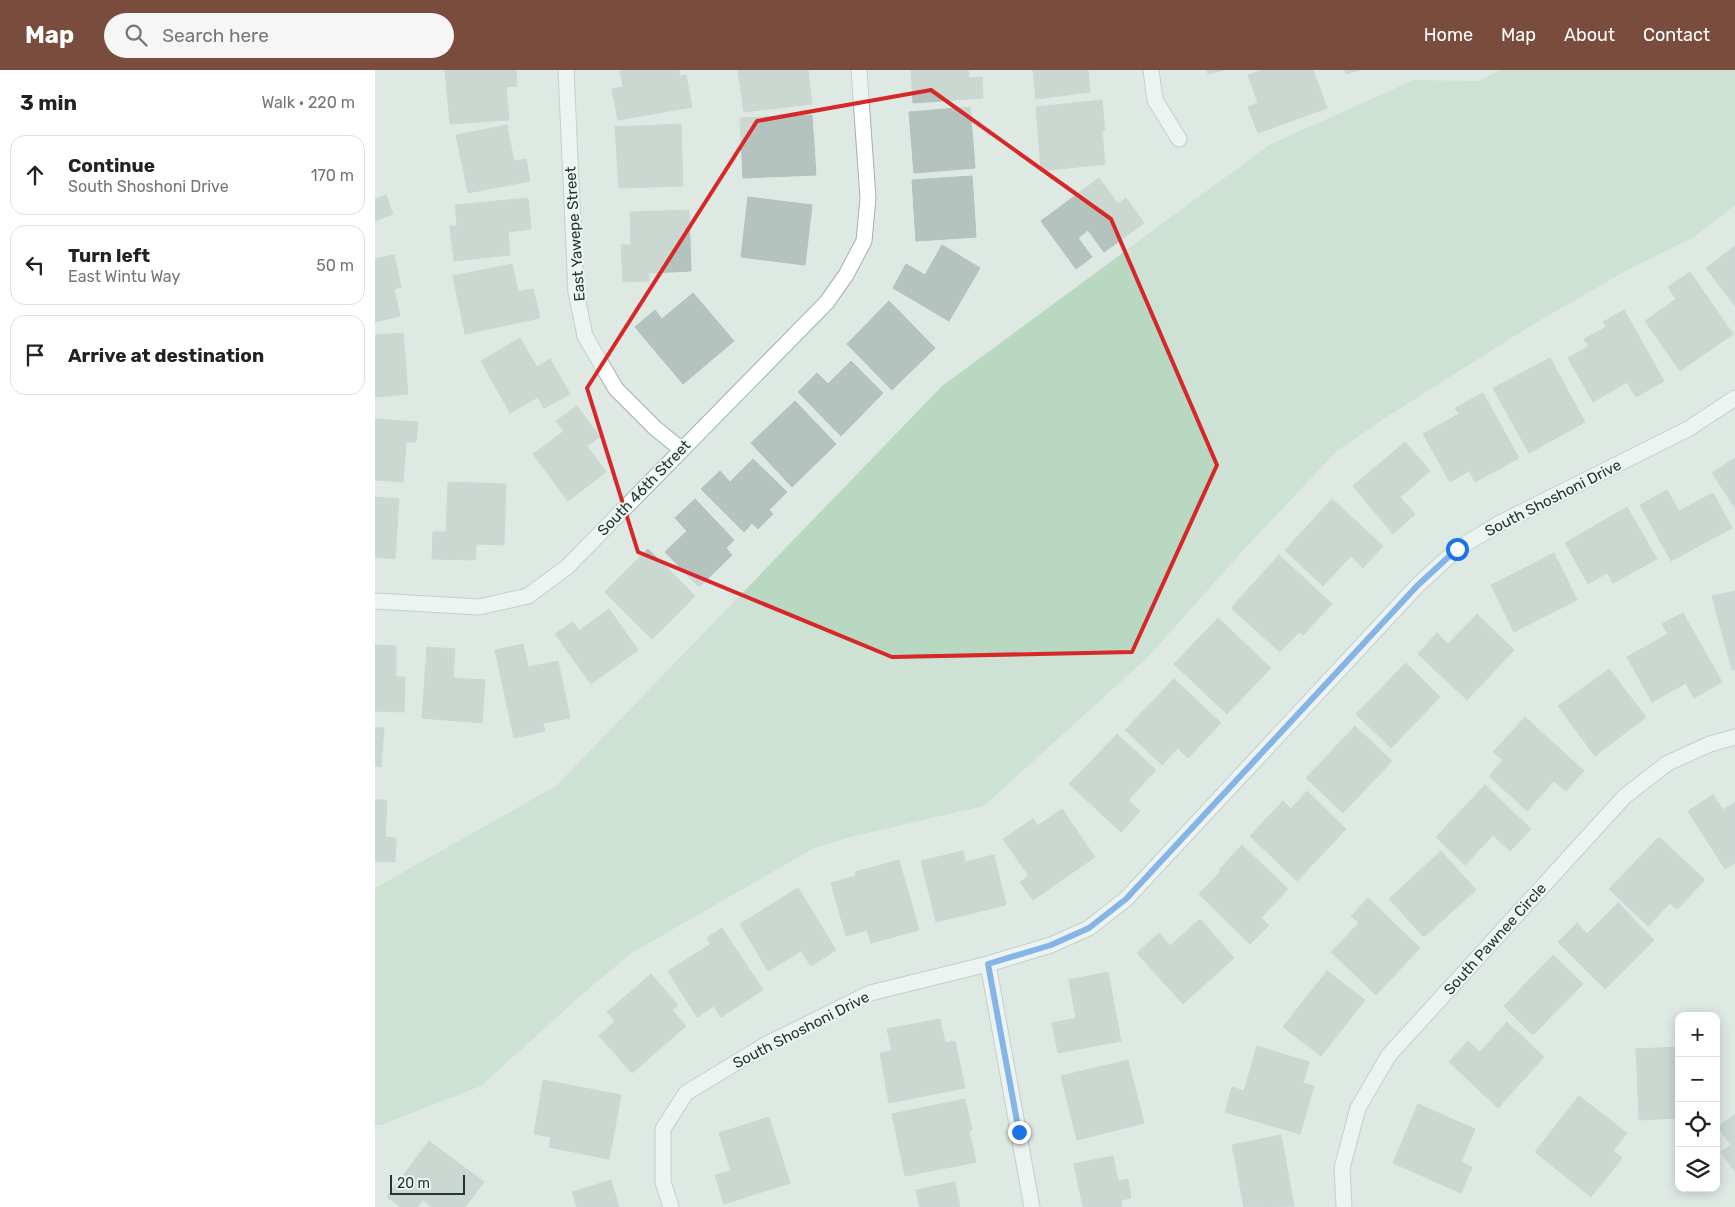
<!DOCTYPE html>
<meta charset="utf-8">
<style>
:root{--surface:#fff;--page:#f6f6f6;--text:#222;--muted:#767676;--line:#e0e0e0;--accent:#7a4c3e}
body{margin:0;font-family:Rubik,sans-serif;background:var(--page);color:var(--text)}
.controls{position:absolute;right:15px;bottom:15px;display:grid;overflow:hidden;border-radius:10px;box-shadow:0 2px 12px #0003}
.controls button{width:45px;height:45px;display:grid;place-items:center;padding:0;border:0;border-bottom:1px solid var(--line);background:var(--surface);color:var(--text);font:25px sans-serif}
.scale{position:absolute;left:15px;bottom:12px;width:75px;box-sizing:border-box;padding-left:5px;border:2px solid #223731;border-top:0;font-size:14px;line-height:18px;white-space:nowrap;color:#223731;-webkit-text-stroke:4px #eff6f2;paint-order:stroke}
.stop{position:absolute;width:15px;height:15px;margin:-11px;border:4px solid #1a73e8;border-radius:50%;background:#fff}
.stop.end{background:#1a73e8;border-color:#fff;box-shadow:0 1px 5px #0008}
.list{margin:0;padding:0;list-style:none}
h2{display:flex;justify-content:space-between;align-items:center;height:65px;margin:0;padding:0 20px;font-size:21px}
h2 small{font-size:16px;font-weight:400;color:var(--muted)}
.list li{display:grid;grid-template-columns:32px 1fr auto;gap:15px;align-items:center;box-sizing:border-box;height:80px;margin:0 10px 10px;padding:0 10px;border:1px solid var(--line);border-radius:15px}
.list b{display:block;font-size:19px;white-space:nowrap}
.list p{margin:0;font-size:16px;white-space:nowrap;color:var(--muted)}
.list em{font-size:16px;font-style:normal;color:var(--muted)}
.icon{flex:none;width:28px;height:28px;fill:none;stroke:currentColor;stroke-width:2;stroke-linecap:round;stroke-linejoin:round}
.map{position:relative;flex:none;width:1360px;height:1137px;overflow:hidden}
header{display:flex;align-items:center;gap:30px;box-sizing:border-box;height:70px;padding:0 25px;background:var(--accent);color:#fff}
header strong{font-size:24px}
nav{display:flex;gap:28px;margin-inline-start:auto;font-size:18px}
.search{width:350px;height:45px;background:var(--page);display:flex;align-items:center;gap:12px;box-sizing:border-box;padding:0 18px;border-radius:28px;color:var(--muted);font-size:19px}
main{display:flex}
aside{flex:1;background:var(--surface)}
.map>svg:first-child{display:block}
.green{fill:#b9d8c1}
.building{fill:#b4c3bd;stroke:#b2c1bb}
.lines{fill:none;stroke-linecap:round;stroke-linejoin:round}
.minor-casing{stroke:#a3b0ab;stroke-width:17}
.minor{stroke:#fff;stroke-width:15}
.route{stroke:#1a73e8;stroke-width:6}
.marked{fill:none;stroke:#d62828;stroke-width:4;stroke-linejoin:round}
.labels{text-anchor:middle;stroke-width:4;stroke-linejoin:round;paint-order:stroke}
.street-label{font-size:15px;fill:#223731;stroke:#eff6f2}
</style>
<header>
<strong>Map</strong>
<div class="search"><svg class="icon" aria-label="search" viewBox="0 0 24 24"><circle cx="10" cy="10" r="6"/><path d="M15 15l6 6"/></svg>Search here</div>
<nav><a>Home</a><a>Map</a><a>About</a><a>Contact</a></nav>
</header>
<main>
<aside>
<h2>3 min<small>Walk · 220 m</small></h2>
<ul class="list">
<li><svg class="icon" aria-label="ahead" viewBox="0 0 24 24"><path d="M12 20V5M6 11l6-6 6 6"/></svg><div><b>Continue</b><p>South Shoshoni Drive</p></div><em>170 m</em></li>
<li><svg class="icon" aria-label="left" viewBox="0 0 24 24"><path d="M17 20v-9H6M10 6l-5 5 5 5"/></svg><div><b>Turn left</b><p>East Wintu Way</p></div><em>50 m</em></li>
<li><svg class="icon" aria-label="arrive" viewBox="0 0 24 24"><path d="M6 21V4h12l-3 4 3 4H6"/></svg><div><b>Arrive at destination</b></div></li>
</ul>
</aside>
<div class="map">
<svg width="1360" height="1137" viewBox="0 0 1360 1137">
<rect width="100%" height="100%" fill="#dfe9e4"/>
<!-- green -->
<path class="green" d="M 1125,0 L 1360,0 L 1360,135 L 1319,167 L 1254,199 L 1157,255 L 1010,348 L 962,381 L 872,476 L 773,587 L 609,736 L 475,767 L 439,778 L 255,884 L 203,928 L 106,1016 L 6,1055 L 0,1055 L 0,818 L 181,716 L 567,316 L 894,75 L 1039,10 L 1104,11 Z"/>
<!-- building -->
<path class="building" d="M 70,0 L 141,0 L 142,16 L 131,17 L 134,50 L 75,54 Z
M 245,0 L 304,0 L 305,6 L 311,5 L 317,37 L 243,50 L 237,19 L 248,17 Z
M 363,0 L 433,0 L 437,34 L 369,42 Z
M 536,0 L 593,0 L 594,8 L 607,7 L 608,28 L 538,33 Z
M 658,0 L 713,0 L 715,22 L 661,29 Z
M 832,0 L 849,0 L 833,4 Z
M 887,0 L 938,0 L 952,38 L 883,63 L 873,37 L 883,33 L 873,5 Z
M 970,0 L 985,0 L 971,4 Z
M 727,30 L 730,60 L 727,60 L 730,94 L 666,101 L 661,37 Z
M 595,37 L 600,98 L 539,103 L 534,42 Z
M 437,45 L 441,105 L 368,108 L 365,48 Z
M 306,54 L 308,116 L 244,118 L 240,57 Z
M 132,55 L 139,91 L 151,89 L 155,111 L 93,123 L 81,65 Z
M 597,106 L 601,167 L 541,171 L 537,110 Z
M 724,108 L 743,134 L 751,128 L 769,153 L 729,182 L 713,160 L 703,168 L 717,187 L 701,199 L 666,151 Z
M 11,125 L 18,144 L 0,151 L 0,129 Z
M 373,127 L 437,135 L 430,195 L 366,187 Z
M 153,128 L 156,159 L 133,162 L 135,185 L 79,191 L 75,156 L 82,156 L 80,135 Z
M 314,140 L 316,201 L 274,203 L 274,211 L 248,212 L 246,175 L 256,175 L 255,142 Z
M 567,175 L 605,198 L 574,251 L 518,218 L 531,194 L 550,205 Z
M 1360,176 L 1360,236 L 1331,198 Z
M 19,185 L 26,217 L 19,219 L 25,246 L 0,252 L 0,189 Z
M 137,194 L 143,222 L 158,219 L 165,248 L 90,264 L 78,206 Z
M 1315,202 L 1358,264 L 1305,301 L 1270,251 L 1301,229 L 1293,217 Z
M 318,223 L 359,271 L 308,314 L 260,257 L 280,240 L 287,249 Z
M 514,231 L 560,278 L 517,320 L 472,274 Z
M 1249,240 L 1289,311 L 1261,327 L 1252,312 L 1218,332 L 1193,288 L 1214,276 L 1209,269 L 1231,257 L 1228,252 Z
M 28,263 L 33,324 L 0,327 L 0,265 Z
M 145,268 L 162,297 L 175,289 L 195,324 L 169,338 L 163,327 L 135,343 L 106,291 Z
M 1175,288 L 1210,352 L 1154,383 L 1118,318 Z
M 476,291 L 508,323 L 466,366 L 423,322 L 442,303 L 453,314 Z
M 1108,323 L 1144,388 L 1100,412 L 1094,401 L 1075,412 L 1048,364 L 1084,344 L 1080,338 Z
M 420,331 L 461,374 L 417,417 L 376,373 Z
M 202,336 L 225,367 L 212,376 L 231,402 L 193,431 L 158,384 L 189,361 L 181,351 Z
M 0,349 L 43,352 L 41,372 L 31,372 L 28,412 L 0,410 Z
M 1030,372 L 1055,401 L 1025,427 L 1040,444 L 1018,464 L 978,416 Z
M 1360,388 L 1360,438 L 1337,403 Z
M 378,389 L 412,422 L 394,440 L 398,444 L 383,459 L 377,453 L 369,462 L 326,419 L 345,401 L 355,412 Z
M 73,412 L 131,414 L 129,475 L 101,474 L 100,490 L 57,489 L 58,462 L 71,462 Z
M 1292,420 L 1304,441 L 1338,423 L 1357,458 L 1296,491 L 1265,435 Z
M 0,427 L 24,429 L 20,489 L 0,487 Z
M 320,429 L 359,470 L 351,478 L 357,485 L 324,517 L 290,482 L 312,461 L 300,448 Z
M 957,429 L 1008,476 L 988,498 L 976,486 L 948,516 L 910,480 Z
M 1252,437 L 1282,489 L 1238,513 L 1232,503 L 1213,514 L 1190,473 Z
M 273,479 L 320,526 L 277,569 L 230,522 Z
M 1179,483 L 1202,530 L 1139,562 L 1116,515 Z
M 904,485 L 957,534 L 928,565 L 924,562 L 905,582 L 856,538 Z
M 1360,521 L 1360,599 L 1357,600 L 1337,526 Z
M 234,539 L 263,580 L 216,614 L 180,564 L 198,552 L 204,561 Z
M 1308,543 L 1347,612 L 1319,628 L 1311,613 L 1277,632 L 1252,587 L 1293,564 L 1287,554 Z
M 1102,544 L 1139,580 L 1092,630 L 1043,584 L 1062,563 L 1073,574 Z
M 843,548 L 896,598 L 852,644 L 799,594 Z
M 148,574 L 153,597 L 183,591 L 195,648 L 168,653 L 170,661 L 139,668 L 120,580 Z
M 0,575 L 21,576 L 21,607 L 30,607 L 29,642 L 0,641 Z
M 52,577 L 80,579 L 78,608 L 110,610 L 107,653 L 47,648 Z
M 1031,593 L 1065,627 L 1016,678 L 981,644 Z
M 1234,599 L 1271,647 L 1220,686 L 1183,636 Z
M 799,609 L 846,653 L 813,688 L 803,678 L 787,695 L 750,660 Z
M 1150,647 L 1209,701 L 1191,721 L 1179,711 L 1152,741 L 1114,706 L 1128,690 L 1118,682 Z
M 980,656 L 1017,691 L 968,743 L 931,708 Z
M 0,657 L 9,658 L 6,697 L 0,696 Z
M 742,664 L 781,700 L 753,730 L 765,741 L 746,762 L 694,714 Z
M 1110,715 L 1156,759 L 1135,781 L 1118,765 L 1090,795 L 1061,767 Z
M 932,721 L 971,759 L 922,811 L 875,766 L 908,731 L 916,739 Z
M 1338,725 L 1348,740 L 1360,732 L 1360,793 L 1350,799 L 1313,741 Z
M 0,730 L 12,730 L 10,767 L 21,768 L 20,792 L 0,791 Z
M 687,739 L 720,787 L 658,830 L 645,812 L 654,806 L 628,769 L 658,749 L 662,756 Z
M 1284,767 L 1330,810 L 1302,839 L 1295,833 L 1273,856 L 1234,819 Z
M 867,775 L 913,819 L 886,848 L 894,855 L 875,874 L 824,824 L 845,802 L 844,800 Z
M 588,781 L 590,792 L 619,785 L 631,835 L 561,852 L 546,791 Z
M 1066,781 L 1101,820 L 1049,867 L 1014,829 Z
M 524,790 L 544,860 L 496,873 L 492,860 L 471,866 L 456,813 L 481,806 L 480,802 Z
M 423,818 L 461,880 L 436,896 L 426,881 L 393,901 L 365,854 Z
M 993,828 L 1045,878 L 1001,925 L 956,882 L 984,853 L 976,846 Z
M 1243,833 L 1279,870 L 1230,919 L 1183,872 L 1202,853 L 1212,864 Z
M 825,849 L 859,888 L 808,934 L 762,883 L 784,863 L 795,876 Z
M 347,858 L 388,920 L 346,947 L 339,936 L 322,947 L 293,901 L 336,874 L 332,868 Z
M 1178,885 L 1208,914 L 1158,965 L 1129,936 Z
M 952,901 L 990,930 L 946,986 L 908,957 Z
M 733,902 L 746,971 L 683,983 L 677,953 L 701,948 L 694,910 Z
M 276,904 L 303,935 L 297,940 L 311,956 L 257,1003 L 224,966 L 240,951 L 232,942 Z
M 565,949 L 570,973 L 580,971 L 590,1018 L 514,1033 L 505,983 L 517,981 L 512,959 Z
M 1132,952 L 1169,987 L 1123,1038 L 1074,992 L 1093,971 L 1105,982 Z
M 882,976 L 934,992 L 928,1013 L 939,1016 L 925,1064 L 850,1042 L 857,1017 L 869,1021 Z
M 1304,977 L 1304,1048 L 1264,1050 L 1261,979 Z
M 753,990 L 769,1053 L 702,1070 L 686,1006 Z
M 168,1010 L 246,1025 L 234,1089 L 174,1077 L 176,1067 L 159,1064 Z
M 1204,1026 L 1252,1063 L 1238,1081 L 1247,1088 L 1216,1127 L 1160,1082 Z
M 590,1029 L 597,1060 L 594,1061 L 601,1092 L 530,1106 L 517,1044 Z
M 1043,1034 L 1100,1059 L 1086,1092 L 1097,1097 L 1086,1123 L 1018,1093 Z
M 1360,1044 L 1360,1102 L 1346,1082 L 1356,1075 L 1343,1057 Z
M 394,1047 L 415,1113 L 349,1134 L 340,1105 L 356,1101 L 344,1063 Z
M 906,1065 L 919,1136 L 869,1137 L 857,1075 Z
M 54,1071 L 109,1112 L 90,1137 L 57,1137 L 48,1130 L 42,1137 L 26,1137 L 12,1127 Z
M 738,1086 L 743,1111 L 753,1109 L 756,1128 L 746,1130 L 747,1137 L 708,1137 L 699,1094 Z
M 236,1110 L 244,1137 L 202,1137 L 197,1122 Z
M 580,1112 L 585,1137 L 545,1137 L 541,1120 Z"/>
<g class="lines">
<!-- minor casing -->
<g class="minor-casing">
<path id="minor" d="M 191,0 L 201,222 L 210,266 L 241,319 L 280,358 L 307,380
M 776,0 L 780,30 L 804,69
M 0,531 L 104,537 L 153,526 L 192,497 L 452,232 L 471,205 L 489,171 L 493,128 L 484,0
M 613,894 L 657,1137
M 296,1137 L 288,1112 L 288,1059 L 311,1023 L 392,974 L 495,923 L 613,894 L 676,875 L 714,858 L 751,829 L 1042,516 L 1082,479 L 1125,453 L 1313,359 L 1360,328
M 969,1137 L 967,1098 L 983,1038 L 1014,985 L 1250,726 L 1293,693 L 1335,674 L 1360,667"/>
</g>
<!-- minor -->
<use href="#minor" class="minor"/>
</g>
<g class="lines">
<!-- route -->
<path class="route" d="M 644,1062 L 613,894 L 676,875 L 714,858 L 751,829 L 1042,516 L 1082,479"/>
</g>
<!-- marked area -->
<path d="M0 0H1360V1137H0ZM 556,20 L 736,149 L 842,395 L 757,582 L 517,587 L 263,482 L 212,318 L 382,51 Z" fill="#dfe9e4" fill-opacity=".55" fill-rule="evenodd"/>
<path class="marked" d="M 556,20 L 736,149 L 842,395 L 757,582 L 517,587 L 263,482 L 212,318 L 382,51 Z"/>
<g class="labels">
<!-- street labels -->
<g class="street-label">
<text transform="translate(200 164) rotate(-94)" y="5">East Yawepe Street</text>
<text transform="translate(269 418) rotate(-46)" y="5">South 46th Street</text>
<text transform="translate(1178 428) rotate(-27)" y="5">South Shoshoni Drive</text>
<text transform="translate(1120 869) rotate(-48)" y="5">South Pawnee Circle</text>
<text transform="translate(426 960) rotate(-27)" y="5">South Shoshoni Drive</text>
</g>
</g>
</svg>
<div class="controls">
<button>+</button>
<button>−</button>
<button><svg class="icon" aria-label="locate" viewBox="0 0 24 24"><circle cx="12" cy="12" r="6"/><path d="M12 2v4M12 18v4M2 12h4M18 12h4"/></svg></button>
<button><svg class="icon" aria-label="layers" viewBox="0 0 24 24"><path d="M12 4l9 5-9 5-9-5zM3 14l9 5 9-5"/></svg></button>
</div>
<div class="scale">20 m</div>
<div class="stop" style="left:1082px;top:479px"></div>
<div class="stop end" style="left:644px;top:1062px"></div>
</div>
</main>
